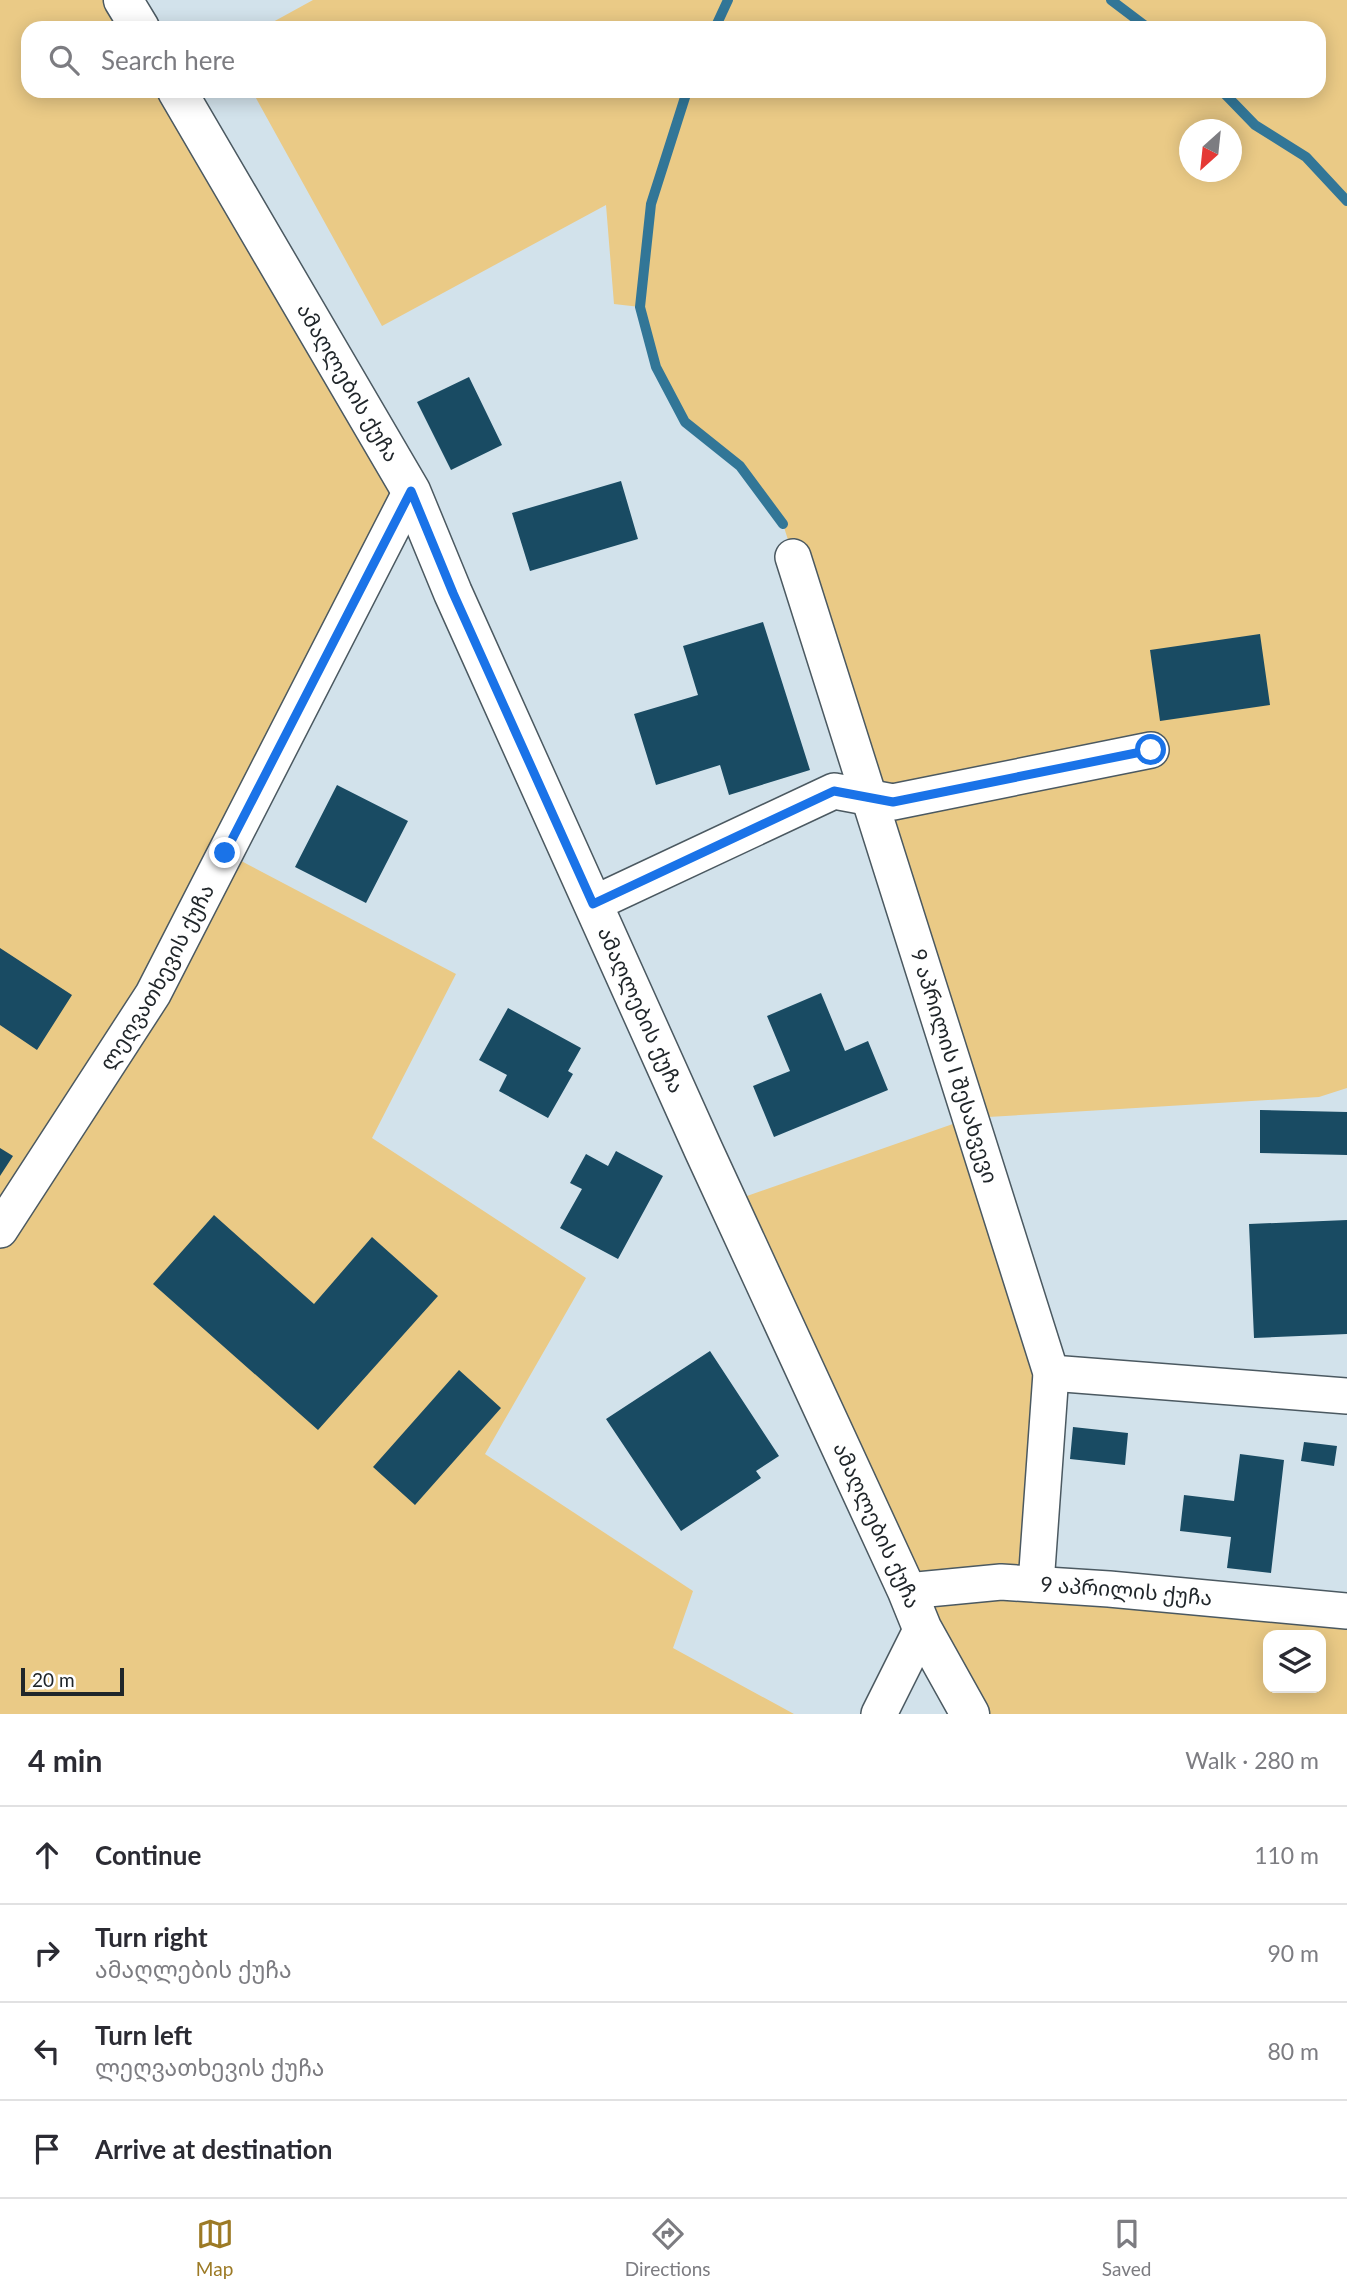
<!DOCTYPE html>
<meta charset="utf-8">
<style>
:root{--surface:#fff;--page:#f7f7f7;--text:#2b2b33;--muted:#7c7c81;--line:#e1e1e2;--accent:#9c7a25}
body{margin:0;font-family:Lato,"Noto Sans Georgian",sans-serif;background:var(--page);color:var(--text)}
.controls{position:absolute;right:21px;bottom:21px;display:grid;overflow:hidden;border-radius:14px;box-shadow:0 4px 18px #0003}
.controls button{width:63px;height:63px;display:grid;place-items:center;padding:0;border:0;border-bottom:2px solid var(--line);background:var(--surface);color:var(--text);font:35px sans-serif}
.compass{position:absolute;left:1179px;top:119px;width:63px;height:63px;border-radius:50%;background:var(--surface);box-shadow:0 4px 18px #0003;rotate:207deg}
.scale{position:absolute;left:21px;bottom:18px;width:103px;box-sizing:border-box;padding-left:7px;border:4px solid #20262a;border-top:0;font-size:19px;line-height:24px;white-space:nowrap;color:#20262a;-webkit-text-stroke:5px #fff;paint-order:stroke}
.stop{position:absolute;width:21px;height:21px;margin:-16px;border:5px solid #1a73e8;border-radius:50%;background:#fff}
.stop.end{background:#1a73e8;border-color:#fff;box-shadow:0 2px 7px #0008}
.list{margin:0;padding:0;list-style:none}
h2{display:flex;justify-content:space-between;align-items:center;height:91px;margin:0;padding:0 28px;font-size:30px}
h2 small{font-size:23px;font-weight:400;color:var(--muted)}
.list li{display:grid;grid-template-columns:46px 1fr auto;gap:21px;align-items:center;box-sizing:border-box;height:98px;padding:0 28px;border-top:2px solid var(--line)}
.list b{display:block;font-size:26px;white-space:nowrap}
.list p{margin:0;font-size:23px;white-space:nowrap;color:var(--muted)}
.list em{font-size:23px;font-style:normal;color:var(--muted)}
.icon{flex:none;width:38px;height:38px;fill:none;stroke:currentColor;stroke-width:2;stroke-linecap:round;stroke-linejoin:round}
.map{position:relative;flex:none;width:1347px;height:1714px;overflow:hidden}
.search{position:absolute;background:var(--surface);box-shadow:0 4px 18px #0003;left:21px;right:21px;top:21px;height:77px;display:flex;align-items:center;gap:18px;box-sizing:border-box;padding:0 24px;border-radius:21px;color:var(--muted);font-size:26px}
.sheet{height:483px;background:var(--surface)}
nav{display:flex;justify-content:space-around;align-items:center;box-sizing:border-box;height:98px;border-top:2px solid var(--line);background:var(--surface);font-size:19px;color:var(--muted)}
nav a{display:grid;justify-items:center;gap:4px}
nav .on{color:var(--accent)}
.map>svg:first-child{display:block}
.green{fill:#eaca86;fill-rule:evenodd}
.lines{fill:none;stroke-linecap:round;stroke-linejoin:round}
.stream{stroke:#327697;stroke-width:10}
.building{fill:#194b63}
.minor-casing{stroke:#4b5961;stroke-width:38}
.tertiary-casing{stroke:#4b5961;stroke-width:41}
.minor{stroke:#fff;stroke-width:35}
.tertiary{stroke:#fff;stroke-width:38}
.route{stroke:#1a73e8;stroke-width:9}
.labels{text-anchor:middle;stroke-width:7;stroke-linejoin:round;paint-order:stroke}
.street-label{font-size:21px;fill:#20262a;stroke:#fff}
</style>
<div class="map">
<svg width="1347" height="1714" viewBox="0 0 1347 1714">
<rect width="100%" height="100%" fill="#d2e2eb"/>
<!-- green -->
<path class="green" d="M 0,0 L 123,0 L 140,28 L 28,28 L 28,91 L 177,91 L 411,491 L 226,853 L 456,974 L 372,1138 L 586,1278 L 485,1454 L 693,1591 L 673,1648 L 794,1714 L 0,1714 Z
M 313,0 L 1347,0 L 1347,1088 L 1319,1097 L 971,1118 L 1051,1373 L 1036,1584 L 1347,1611 L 1347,1714 L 970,1714 L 727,1203 L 970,1118 L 783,524 L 740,466 L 685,422 L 656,367 L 640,307 L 614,304 L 606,205 L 382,326 L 252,91 L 1319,91 L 1319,28 L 262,28 ZM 1190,130 L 1232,130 L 1232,172 L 1190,172 ZM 1268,1635 L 1321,1635 L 1321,1688 L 1268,1688 Z"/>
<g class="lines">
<!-- stream -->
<path class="stream" d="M 1111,0 L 1148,28
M 715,28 L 728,0
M 687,91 L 651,204 L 640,307 L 656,367 L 685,422 L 740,466 L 783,524
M 1222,91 L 1255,125 L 1306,157 L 1347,201"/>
</g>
<!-- building -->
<path class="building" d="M 469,377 L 502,445 L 451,470 L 417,402 Z
M 621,481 L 638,539 L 530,571 L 512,513 Z
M 763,622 L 810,770 L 729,795 L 720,765 L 656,785 L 634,714 L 698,695 L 683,646 Z
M 1260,634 L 1270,705 L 1160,721 L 1150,650 Z
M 337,785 L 408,821 L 366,903 L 295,867 Z
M 0,948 L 72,995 L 37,1050 L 0,1025 Z
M 821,993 L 845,1051 L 868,1041 L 888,1090 L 774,1137 L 753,1086 L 790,1071 L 767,1016 Z
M 508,1008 L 581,1048 L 568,1071 L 573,1074 L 548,1118 L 499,1091 L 507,1075 L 479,1060 Z
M 1260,1110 L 1347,1112 L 1347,1155 L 1260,1153 Z
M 0,1148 L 13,1156 L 0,1176 Z
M 616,1151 L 663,1176 L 618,1259 L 560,1228 L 582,1189 L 570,1183 L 586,1154 L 608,1166 Z
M 214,1215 L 314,1304 L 372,1237 L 438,1296 L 318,1430 L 153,1284 Z
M 1347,1220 L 1347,1334 L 1254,1338 L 1249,1224 Z
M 710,1351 L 779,1456 L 756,1471 L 761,1478 L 681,1531 L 606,1419 Z
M 459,1370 L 501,1408 L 415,1505 L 373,1467 Z
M 1073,1427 L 1128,1433 L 1125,1465 L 1070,1459 Z
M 1304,1442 L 1337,1446 L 1334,1466 L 1301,1461 Z
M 1240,1454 L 1284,1460 L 1271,1573 L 1227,1568 L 1231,1537 L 1180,1531 L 1184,1495 L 1234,1501 Z"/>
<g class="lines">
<!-- minor casing -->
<g class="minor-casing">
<g id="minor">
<path id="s1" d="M 793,557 L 1051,1373 L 1036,1584"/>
<path d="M 593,904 L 834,791 L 893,802 L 1151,750"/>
<path id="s2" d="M 0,1230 L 153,994 L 411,491"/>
<path d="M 1051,1373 L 1347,1396"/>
<path id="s3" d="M 907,1591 L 1001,1582 L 1109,1589 L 1347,1611"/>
<path d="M 879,1714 L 922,1628"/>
</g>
</g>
<!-- tertiary casing -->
<g class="tertiary-casing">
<g id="tertiary">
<path d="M 123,0 L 140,28"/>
<path id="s4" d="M 177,91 L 411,491 L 453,593 L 704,1151 L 907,1591 L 922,1628 L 970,1714"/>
</g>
</g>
<!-- minor -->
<use href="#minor" class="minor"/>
<!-- tertiary -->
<use href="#tertiary" class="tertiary"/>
</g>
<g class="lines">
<!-- route -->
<path class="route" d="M 225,853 L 411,491 L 453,593 L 593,904 L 834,791 L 893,802 L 1151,750"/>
</g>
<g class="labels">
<!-- street labels -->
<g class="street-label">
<text dy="7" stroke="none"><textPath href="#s4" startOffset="338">ამაღლების ქუჩა</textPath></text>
<text dy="7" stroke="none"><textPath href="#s2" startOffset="298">ლეღვათხევის ქუჩა</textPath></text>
<text dy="7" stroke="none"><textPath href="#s4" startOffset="1031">ამაღლების ქუჩა</textPath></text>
<text dy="7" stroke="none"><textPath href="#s1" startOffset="534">9 აპრილის I შესახვევი</textPath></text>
<text dy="7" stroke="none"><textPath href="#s4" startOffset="1598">ამაღლების ქუჩა</textPath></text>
<text dy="7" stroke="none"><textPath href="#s3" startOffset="220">9 აპრილის ქუჩა</textPath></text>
</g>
</g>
</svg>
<div class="controls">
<button><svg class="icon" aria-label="layers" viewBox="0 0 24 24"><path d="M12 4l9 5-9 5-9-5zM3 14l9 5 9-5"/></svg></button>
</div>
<svg class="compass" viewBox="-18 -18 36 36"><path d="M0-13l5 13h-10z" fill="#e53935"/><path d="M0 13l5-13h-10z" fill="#7c7c81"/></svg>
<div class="scale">20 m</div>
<div class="stop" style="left:1151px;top:750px"></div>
<div class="stop end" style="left:225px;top:853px"></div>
<div class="search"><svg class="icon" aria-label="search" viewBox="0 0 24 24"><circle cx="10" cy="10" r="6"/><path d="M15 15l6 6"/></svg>Search here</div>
</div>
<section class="sheet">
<h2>4 min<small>Walk · 280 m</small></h2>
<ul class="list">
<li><svg class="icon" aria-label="ahead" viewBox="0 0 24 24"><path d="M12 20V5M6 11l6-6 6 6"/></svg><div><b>Continue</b></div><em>110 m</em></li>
<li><svg class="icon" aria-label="right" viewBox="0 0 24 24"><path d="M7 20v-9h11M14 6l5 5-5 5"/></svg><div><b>Turn right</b><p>ამაღლების ქუჩა</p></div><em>90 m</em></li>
<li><svg class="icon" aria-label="left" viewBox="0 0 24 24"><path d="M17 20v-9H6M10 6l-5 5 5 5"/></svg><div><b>Turn left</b><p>ლეღვათხევის ქუჩა</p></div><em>80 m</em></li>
<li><svg class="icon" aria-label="arrive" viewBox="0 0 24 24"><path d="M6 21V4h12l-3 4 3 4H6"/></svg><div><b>Arrive at destination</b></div></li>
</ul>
</section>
<nav>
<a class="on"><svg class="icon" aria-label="map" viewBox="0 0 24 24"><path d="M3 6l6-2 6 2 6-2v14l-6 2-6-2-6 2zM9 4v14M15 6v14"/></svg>Map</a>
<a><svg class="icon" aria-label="directions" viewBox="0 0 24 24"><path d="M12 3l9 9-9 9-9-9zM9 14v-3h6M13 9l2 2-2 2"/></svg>Directions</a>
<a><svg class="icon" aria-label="saved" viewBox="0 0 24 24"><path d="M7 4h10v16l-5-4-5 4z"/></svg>Saved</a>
</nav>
